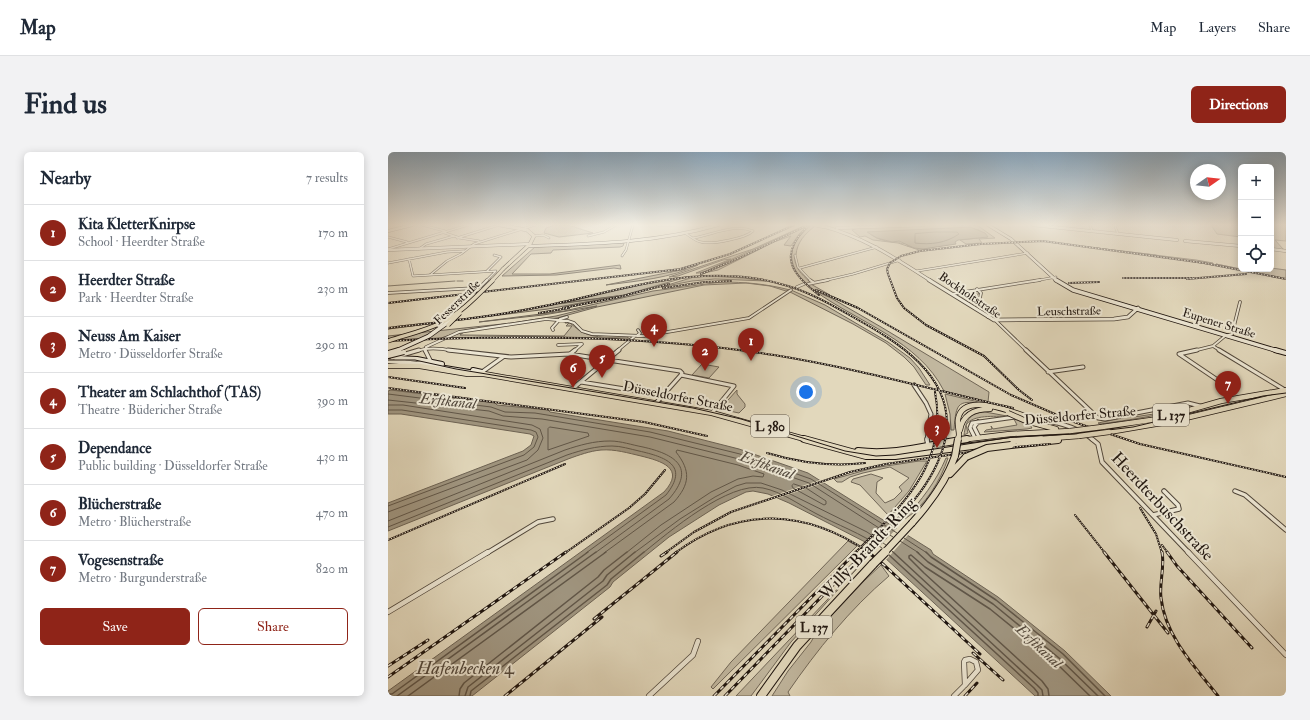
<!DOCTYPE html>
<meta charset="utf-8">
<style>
:root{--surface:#fff;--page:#f2f2f3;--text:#1f2937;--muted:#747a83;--line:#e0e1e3;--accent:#8f2418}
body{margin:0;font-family:"IM FELL Double Pica",serif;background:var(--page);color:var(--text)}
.controls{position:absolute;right:12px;top:12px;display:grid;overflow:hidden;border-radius:6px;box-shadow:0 2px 10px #0003}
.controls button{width:36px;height:36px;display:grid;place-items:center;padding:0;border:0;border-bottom:1px solid var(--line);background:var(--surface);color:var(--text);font:20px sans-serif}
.compass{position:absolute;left:802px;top:12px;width:36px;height:36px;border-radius:50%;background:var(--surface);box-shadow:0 2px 10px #0003;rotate:76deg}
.you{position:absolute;left:418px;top:240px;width:14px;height:14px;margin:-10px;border:3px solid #fff;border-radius:50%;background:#1a73e8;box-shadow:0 0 0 6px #1a73e833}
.badge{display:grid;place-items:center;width:26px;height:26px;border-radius:50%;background:var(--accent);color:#fff;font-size:13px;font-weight:700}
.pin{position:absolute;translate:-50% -33px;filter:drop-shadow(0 1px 2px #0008)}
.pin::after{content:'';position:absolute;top:21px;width:14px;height:12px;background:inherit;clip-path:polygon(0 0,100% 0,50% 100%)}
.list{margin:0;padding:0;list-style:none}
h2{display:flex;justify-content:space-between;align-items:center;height:52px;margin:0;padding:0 16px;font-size:17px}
h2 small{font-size:13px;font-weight:400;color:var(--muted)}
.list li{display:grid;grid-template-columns:26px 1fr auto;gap:12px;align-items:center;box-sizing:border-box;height:56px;padding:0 16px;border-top:1px solid var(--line)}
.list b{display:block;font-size:15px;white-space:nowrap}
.list p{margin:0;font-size:13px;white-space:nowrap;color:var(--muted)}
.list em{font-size:13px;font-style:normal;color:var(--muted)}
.actions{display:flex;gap:8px;padding:12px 16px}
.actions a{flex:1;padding:9px 0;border:1px solid var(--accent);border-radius:6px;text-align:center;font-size:14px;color:var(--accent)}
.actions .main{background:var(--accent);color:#fff}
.icon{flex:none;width:22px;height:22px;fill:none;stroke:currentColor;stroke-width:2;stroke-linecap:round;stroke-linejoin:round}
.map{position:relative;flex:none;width:898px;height:544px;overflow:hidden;border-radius:6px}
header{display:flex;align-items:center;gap:24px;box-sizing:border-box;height:56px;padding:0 20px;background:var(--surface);border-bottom:1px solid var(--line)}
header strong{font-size:19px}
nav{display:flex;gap:22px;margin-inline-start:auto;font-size:14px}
.intro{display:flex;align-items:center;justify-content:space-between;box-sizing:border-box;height:96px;padding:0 24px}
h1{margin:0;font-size:28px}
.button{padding:10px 18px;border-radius:6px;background:var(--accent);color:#fff;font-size:14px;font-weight:700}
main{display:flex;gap:24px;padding:0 24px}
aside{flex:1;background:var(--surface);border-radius:6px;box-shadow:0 2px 10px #0003}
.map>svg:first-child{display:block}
.green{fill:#c1b79f;stroke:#706657}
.water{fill:#a09681;stroke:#6c6253}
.pier{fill:#e2d8bc}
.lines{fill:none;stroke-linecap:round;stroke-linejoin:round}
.shore-far1{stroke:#605648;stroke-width:1}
.shore{stroke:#605648;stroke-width:1.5}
.stream{stroke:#6c6253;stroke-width:1}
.minor-tunnel{stroke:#bbb199;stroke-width:2;stroke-dasharray:2 1;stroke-linecap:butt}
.minor-far4-casing{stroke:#50463a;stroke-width:2.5}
.minor-far3-casing{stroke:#50463a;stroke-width:3.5}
.minor-far2-casing{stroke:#50463a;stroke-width:5}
.minor-far1-casing{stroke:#50463a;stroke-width:5.5}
.minor-casing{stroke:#50463a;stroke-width:6}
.tertiary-far1-casing{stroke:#50463a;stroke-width:3.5}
.tertiary-casing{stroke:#50463a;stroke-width:4.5}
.secondary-far2-casing{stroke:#1f150f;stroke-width:3.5}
.secondary-far1-casing{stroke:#1f150f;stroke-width:5}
.secondary-casing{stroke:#1f150f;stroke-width:6}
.primary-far3-casing{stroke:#1f150f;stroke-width:4}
.primary-far2-casing{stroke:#1f150f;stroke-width:6}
.primary-far1-casing{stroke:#1f150f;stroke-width:8}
.primary-casing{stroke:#1f150f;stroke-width:10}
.minor-far4{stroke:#ece6d3;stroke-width:1.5}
.minor-far3{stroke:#ece6d3;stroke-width:2}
.minor-far2{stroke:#ece6d3;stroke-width:3}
.minor-far1{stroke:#ece6d3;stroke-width:3.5}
.minor{stroke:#ece6d3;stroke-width:4.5}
.tertiary-far1{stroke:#ece6d3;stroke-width:2.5}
.tertiary{stroke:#ece6d3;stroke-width:3}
.secondary-far2{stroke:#ece6d3;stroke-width:2.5}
.secondary-far1{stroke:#ece6d3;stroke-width:3.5}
.secondary{stroke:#ece6d3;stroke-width:4}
.primary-far3{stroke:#e2d8bc;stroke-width:3}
.primary-far2{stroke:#e2d8bc;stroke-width:4.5}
.primary-far1{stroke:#e2d8bc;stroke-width:6}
.primary{stroke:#e2d8bc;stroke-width:8}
.tram{stroke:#1f150f;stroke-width:1}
.rail-far1-casing{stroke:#1f150f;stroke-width:2}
.rail-casing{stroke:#1f150f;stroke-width:3}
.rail-far1{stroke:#ece6d3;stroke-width:1;stroke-dasharray:1.5;stroke-linecap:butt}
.rail{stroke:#ece6d3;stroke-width:1.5;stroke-dasharray:4.5;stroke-linecap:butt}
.secondary-bridge-far1-casing{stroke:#1f150f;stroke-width:5;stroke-linecap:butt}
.secondary-bridge-casing{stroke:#1f150f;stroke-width:6;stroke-linecap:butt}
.primary-bridge-far4-casing{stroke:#1f150f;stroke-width:4;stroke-linecap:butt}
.primary-bridge-far3-casing{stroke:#1f150f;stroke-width:5;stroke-linecap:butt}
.primary-bridge-far2-casing{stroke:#1f150f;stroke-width:6;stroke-linecap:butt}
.primary-bridge-far1-casing{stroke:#1f150f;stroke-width:8;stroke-linecap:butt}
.primary-bridge-casing{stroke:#1f150f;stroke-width:10;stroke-linecap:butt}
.secondary-bridge-far1{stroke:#ece6d3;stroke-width:3.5}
.secondary-bridge{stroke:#ece6d3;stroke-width:4}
.primary-bridge-far4{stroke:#e2d8bc;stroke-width:3}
.primary-bridge-far3{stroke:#e2d8bc;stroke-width:3.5}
.primary-bridge-far2{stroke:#e2d8bc;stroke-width:4.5}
.primary-bridge-far1{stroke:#e2d8bc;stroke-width:6}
.primary-bridge{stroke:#e2d8bc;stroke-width:8}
.labels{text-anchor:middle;stroke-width:4;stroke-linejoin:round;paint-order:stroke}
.far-street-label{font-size:12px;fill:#1f150f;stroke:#ece6d3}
.shield{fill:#ece6d3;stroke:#5c544a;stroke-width:1}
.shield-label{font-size:13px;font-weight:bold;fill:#1f150f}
.street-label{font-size:14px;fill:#1f150f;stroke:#ece6d3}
.water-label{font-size:15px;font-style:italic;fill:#53493d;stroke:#ece6d3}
.near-street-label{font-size:17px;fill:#1f150f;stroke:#ece6d3}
.near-water-label{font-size:18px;font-style:italic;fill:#53493d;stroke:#ece6d3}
</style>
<header>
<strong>Map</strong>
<nav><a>Map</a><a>Layers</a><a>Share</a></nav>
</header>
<div class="intro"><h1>Find us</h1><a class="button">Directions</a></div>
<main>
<aside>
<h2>Nearby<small>7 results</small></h2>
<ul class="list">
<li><span class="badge">1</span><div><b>Kita KletterKnirpse</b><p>School · Heerdter Straße</p></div><em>170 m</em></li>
<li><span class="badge">2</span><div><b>Heerdter Straße</b><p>Park · Heerdter Straße</p></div><em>230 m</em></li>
<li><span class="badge">3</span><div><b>Neuss Am Kaiser</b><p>Metro · Düsseldorfer Straße</p></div><em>290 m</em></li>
<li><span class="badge">4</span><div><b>Theater am Schlachthof (TAS)</b><p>Theatre · Büdericher Straße</p></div><em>390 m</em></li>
<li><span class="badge">5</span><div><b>Dependance</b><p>Public building · Düsseldorfer Straße</p></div><em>430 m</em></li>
<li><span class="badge">6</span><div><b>Blücherstraße</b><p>Metro · Blücherstraße</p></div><em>470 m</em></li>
<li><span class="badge">7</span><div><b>Vogesenstraße</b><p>Metro · Burgunderstraße</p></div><em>820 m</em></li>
</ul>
<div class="actions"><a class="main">Save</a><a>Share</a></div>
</aside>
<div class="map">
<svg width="898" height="544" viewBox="0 0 898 544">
<rect width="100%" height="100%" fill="#e2d8bc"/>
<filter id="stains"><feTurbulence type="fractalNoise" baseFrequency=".005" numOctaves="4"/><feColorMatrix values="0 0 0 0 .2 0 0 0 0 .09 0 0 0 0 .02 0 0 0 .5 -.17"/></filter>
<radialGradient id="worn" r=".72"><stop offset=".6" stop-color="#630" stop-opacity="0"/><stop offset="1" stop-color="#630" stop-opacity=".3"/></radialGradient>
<!-- green -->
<path class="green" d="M 167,73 L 180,73 L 205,81 L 171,85 L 156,81 L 158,76 Z
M 418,73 L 318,119 L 311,121 L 308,121 L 343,107 L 335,108 L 290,124 L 281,125 L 365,97 Z
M 421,73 L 423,73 L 411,82 L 403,94 L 396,93 L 403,84 L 386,90 L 330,118 L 316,121 L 342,111 Z
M 424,73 L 427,74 C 417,82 409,90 408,103 L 406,103 C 407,116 413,122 422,130 L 421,131 L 442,143 C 436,141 429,139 424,137 C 418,133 412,126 409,121 C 397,101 407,85 424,73 Z
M 589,73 L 607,86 L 591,87 L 594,91 L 578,92 L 572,88 L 599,85 L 591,78 L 578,76 L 480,80 C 486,86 495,89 505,90 C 509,90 510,89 514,92 L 517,91 L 512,89 C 516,86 518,84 524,87 L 519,94 L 542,97 L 531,98 L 510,91 L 485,88 L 477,84 L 472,85 L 464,78 C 474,71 570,73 589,73 Z
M 823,73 L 853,73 L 853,85 L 829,82 Z
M 883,73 L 898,73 L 898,89 L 887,88 L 895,97 L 898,98 L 883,96 Z
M 236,91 L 235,94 L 232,95 L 165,98 L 163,101 L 143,102 L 124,122 L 162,122 L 232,113 L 233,117 L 226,116 L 168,123 L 114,124 L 147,95 Z
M 700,95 L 808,108 L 825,111 L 825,113 L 765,103 Z
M 828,112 L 853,117 L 883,116 L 898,118 L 898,127 Z
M 310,113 C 283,126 250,129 218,133 L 298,117 L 282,120 Z
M 321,124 L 355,126 L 378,129 L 327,127 L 304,129 L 273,135 L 306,125 Z
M 299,125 L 236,143 L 175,151 L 252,133 Z
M 333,130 C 357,130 379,132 402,138 L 398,139 L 382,134 L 358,131 L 316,133 L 209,155 L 169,166 L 77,178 L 53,186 L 0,188 L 0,184 L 124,171 L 168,164 L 209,154 L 155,163 L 91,170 L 176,159 L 265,139 Z
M 403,138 L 437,153 L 500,190 L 522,206 L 531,216 L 542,233 L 538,233 L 526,215 L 516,205 L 498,191 L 465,172 L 402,140 Z
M 589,138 L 592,141 L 590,142 C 585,151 592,156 599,162 L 568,143 Z
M 427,139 L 443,146 L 493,175 L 601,240 L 600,250 L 556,239 C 530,188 471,171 427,139 Z
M 230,144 L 160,157 L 0,177 L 117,162 L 170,152 Z
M 178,169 C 185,172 188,177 194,180 C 207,187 225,185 239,185 L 242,187 L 176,185 L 57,186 L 76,180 L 72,183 L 176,184 L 184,174 L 178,174 L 181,171 L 177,171 Z
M 314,212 L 331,215 L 321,226 L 304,223 Z
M 349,238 L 349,242 L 357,252 L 357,255 L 351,261 L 332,257 Z
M 557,242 L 599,252 C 570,248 568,249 566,278 L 563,278 L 562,262 Z
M 801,253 L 802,254 L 798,256 C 769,264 741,268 712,272 L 710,271 L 744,264 L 746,265 L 779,260 L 778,258 Z
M 597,260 L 619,264 C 607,265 585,262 578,273 L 580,281 L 576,283 C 578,269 581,261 597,260 Z
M 626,267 L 642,273 L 644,276 L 639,277 L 596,280 L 598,278 L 604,277 L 603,274 L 605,277 L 629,273 Z
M 558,306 L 560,306 C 553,328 537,354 517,367 C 533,348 548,330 558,306 Z
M 531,309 L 539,309 L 521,339 L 500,363 L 472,333 L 463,330 L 465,327 L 483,322 L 495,326 L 489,330 L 488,341 L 497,351 L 506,347 L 514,339 L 511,335 L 521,326 L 502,315 L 475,321 L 462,325 L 454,330 L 449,330 L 446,327 L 485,316 Z
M 460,389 L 469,394 L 325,537 L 323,535 L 343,510 Z
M 474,411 L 403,490 L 363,544 L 348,544 Z
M 493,413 L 501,424 C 462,457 429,498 400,540 L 402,544 L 384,544 L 400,519 L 423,490 L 429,479 L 476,429 Z"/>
<!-- water -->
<path class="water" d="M 582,75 L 597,81 L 600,85 L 570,88 L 567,90 L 568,92 L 535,97 L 526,96 L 511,89 L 504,90 L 489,86 L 479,80 Z
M 3,238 L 107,251 L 109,253 L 160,258 L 162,260 L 280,279 L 351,297 L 420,321 L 543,398 L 545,402 L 610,445 L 677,499 L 723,544 L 647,544 L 483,393 L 401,351 L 380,342 L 365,339 L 358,340 L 331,353 L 281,385 L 225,430 L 222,435 L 84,544 L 0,544 L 0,539 L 276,340 C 298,316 273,309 253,304 C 240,301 227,297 213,298 C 202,299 191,303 180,307 L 0,379 L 0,351 L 135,299 L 143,293 L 146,284 L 142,282 L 13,262 L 0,262 L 0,239 Z"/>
<!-- pier -->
<path class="pier" d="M 435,327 L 438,330 L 387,347 L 381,345 Z
M 510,375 L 521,382 L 498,408 L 487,399 Z"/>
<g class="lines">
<!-- shore-far1 -->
<path class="shore-far1" d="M 547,80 L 569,80 L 571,82 C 558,91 543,93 527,91 L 527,82 Z
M 0,242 L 103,255 L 117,260 L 147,261 L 262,280 L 352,302 L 423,327 L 509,381
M 0,248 L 101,259 L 115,264 L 154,267 L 262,285 L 351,307 L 421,331 L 505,385
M 0,253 L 15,253 L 144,273 L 152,277 L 155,286 L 150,298 L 139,308 L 0,360
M 0,258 L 14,258 L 143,278 L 148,280 L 150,285 L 146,295 L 136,303 L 0,354
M 162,275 L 200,281 L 201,284 L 160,298 L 160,277 Z
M 406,332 L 418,336 L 438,349 L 438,352 L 436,353 L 405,336 L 404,334 Z
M 0,369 L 177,298 C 192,293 206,289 222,289 C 233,289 244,293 255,295 C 286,302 309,315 281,347 L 207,401
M 0,375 L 179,303 C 194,298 208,294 224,294 C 233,294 242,297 251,299 C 277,305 302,313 278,343 L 198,401
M 516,386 L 539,401
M 512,389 L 531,401
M 504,399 L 506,401
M 216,401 L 286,350 C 302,332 303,319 288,300 L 289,298 L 350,313 L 376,322 L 375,325 L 365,324 L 350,327 L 323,340 L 273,373 L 238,401
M 246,401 L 292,367 L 327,345 L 348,334 L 358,331 L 373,331 L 394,338 L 479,380 L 498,393
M 255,401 C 281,380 341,329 375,336 C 394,340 410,352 427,361 C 449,373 473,381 494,396"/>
<!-- shore -->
<path class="shore" d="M 505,400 L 649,533 L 654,538 L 655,544
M 529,400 L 540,410 L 605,452 L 671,506 L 710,544
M 538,400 L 543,405 L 608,448 L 675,502 L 717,544
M 501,403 L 646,536 L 650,541 L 650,544
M 0,542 L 4,542 L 200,400
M 9,544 L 208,400
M 20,544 L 218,400
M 71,544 L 72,537 L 76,531 L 210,425 L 216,418 L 239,400
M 77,544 L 80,535 L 215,429 L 219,423 L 247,400
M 82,544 L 83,539 L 219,433 L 223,427 L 256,400
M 661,544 L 660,537 L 654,529 L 536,421 L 521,406 L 521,404 L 523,403 L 537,415 L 602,457 L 667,510 L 702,544"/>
<!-- stream -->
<path class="stream" d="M 709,96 L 768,103
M 69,129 L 75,129
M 0,134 L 67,129"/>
<!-- minor-tunnel -->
<path class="minor-tunnel" d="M 403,138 L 409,135"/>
<!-- minor-far4 casing -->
<g class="minor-far4-casing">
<path id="minor-far4" d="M 34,73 L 57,79
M 269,73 L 286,73
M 702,73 L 704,79
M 729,73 L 727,74 L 730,82
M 54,80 L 72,86 L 91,89
M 297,81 C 302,84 307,89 313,90 C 324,93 358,86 365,79 C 346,71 324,83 305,86
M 146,84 L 155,83 L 161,86
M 200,84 L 216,80 L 228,73
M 0,85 L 19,90
M 69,86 L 111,73
M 0,97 L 80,73
M 31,97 L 38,92 L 66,84
M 407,103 L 410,115 L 423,129
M 234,104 L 238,98 L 245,73
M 21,107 L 25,124 L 108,119 L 98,129
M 0,111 L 59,100 L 76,99
M 412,116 L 489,95
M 99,119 L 113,105 L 106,103
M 529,119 L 640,101
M 42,123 L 59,109 L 73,102 L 86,92 L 147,73
M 435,129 L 465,122 L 512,108
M 646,129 L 668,125"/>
</g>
<!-- minor-far3 casing -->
<g class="minor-far3-casing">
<path id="minor-far3" d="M 422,128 L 425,130
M 420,132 L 440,128
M 409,135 L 416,132
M 589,137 L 593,141 L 591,151 L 602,163 L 600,165
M 0,141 L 88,136 L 93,134 L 99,128
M 564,142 L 652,128
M 608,169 L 639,199
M 165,178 L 164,176 L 172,167 L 179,165
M 249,184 L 252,181 L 250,178
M 170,193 L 194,192 L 186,199
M 825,194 L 833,199
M 28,199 C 41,195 52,196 65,199
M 37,199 L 38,195 L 71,180 L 158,167 L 180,169 L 186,171 L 194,179 L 204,182 L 256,184 L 361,166 L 403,138
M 229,199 L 247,184
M 805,199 L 825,194 L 837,184 L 844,182 L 852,150"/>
</g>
<!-- minor-far2 casing -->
<g class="minor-far2-casing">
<path id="minor-far2" d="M 37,198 L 43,210
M 60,198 L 123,205 L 181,202 L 292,219 L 294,221 L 293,223 L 346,234 L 324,261
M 638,198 L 710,266 L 717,267 L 800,251 L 812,254
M 809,198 L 791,202 L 834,231
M 831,198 L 897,238
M 182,202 L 187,198
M 4,206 L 31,198
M 94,220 L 115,205
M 660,220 L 695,215
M 193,230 L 274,243
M 526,233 L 538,251 L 543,262 L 539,288
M 184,237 L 231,198
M 268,251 L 293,223
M 641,266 C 662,269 689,273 705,288
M 590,270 L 586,275 L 591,285
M 587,286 L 582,276 L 584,271 L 627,265"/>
</g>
<!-- minor-far1 casing -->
<g class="minor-far1-casing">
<path id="minor-far1" d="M 539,287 L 540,294
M 704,287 L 710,292 L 714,310 L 801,401
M 847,339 L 857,343 L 898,378
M 765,363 L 791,357 L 790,353 L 776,339
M 99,401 L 150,370 L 165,367"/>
</g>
<!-- minor casing -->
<g class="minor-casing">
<path id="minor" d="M 800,400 L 898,503
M 0,460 L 100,400
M 582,507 L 588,510 L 590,518 L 577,533 L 576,510 L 577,508 Z
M 261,544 L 305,503 L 310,489
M 566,544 L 577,533"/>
</g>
<!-- tertiary-far1 casing -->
<g class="tertiary-far1-casing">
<path id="tertiary-far1" d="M 426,73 L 436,75
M 645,73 L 789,88
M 434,74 C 476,85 507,106 543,129
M 449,76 L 536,73
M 797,89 L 853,94
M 883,97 L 898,99
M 0,98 L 142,92"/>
</g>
<!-- tertiary casing -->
<g class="tertiary-casing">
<path id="tertiary" d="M 541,128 L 606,168 L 726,167 L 740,165 L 750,156"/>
</g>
<!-- secondary-far2 casing -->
<g class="secondary-far2-casing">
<path id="secondary-far2" d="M 600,73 L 623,87 L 669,129
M 0,79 L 24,73
M 140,94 C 204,92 268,91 330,73"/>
</g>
<!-- secondary-far1 casing -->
<g class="secondary-far1-casing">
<path id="secondary-far1" d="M 668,128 L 685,138 L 890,199"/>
</g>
<!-- secondary casing -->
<g class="secondary-casing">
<path id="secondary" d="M 887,198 L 898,201
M 8,206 L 29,207 L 54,212
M 0,209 L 33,212 L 87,221
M 85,218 L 94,220"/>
</g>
<!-- primary-far3 casing -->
<g class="primary-far3-casing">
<path id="primary-far3" d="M 112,73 L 139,78 L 146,84 L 142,92 L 115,117"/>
</g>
<!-- primary-far2 casing -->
<g class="primary-far2-casing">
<path id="primary-far2" d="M 0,214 L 32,214 L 80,222 L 96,222 L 324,261 L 420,288
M 638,269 L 668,277
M 714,275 L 770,267 L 833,249 L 898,238
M 572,278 C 575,262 586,257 602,257
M 721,280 L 785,269 L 898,242
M 571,283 C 571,278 569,272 570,267 C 575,239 626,260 642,266
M 572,288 L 622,282 L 682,279
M 639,288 L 691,284"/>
</g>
<!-- primary-far1 casing -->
<g class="primary-far1-casing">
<path id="primary-far1" d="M 416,287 L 478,304 L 507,304 L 623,289 L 653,287
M 623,293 L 670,288
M 470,299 C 508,304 542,292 579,287
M 562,322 L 578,305
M 524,371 C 542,351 558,330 567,304"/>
</g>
<!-- primary casing -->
<g class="primary-casing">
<path id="primary" d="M 373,544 L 409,494 L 485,412"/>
</g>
<!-- minor-far4 -->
<use href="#minor-far4" class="minor-far4"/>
<!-- minor-far3 -->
<use href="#minor-far3" class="minor-far3"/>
<!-- minor-far2 -->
<use href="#minor-far2" class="minor-far2"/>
<!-- minor-far1 -->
<use href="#minor-far1" class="minor-far1"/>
<!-- minor -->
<use href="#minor" class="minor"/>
<!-- tertiary-far1 -->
<use href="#tertiary-far1" class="tertiary-far1"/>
<!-- tertiary -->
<use href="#tertiary" class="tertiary"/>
<!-- secondary-far2 -->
<use href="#secondary-far2" class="secondary-far2"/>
<!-- secondary-far1 -->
<use href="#secondary-far1" class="secondary-far1"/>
<!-- secondary -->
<use href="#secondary" class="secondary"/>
<!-- primary-far3 -->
<use href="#primary-far3" class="primary-far3"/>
<!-- primary-far2 -->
<use href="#primary-far2" class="primary-far2"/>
<!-- primary-far1 -->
<use href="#primary-far1" class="primary-far1"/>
<!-- primary -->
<use href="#primary" class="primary"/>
<!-- tram -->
<path class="tram" d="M 0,208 L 27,208 L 68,217 L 305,256 L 353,267 L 457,299 L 488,304 L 507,303 L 625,285 L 687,282 L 745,275 L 875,244 L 898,241"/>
<!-- rail-far1 casing -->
<g class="rail-far1-casing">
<path id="rail-far1" d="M 417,77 C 390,105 405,123 431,143
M 289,118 L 342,102 L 406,73
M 313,122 L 351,106 L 420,73
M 735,126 L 805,126
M 799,127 L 858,122
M 681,131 L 711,130
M 275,136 L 317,130 L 343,129
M 428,138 L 470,156 L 623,243 L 683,269 L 752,292 L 898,325
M 0,151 L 293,117
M 175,156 L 231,145 L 281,132
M 151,161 L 181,156
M 0,176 C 52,170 105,165 156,154 C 216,142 276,122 338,124 C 359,124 381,128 400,134 C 423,141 444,153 465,165 C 508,189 567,223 558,283 C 550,332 509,367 476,401
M 0,189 C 129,183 259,183 386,203 C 467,216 546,238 625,256
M 0,225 L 77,236
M 0,236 L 256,270 L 319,284
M 644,248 L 631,238 L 596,204 L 538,173 L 516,156 L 509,146 L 500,122 L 499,117 L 502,111 L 513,104 L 532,99 L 593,92 L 655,89 L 816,111 L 898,127
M 379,301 C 412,311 442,315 477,311
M 752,356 L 768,382 L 774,401
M 687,363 L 717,401
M 0,388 L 177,312
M 774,393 L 780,401
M 177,401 L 241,356 L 257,342 L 277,318
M 277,401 L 306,380 L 343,360 L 462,320 L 498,312 L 603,297 L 662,292
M 287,401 C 351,353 418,357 482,401
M 467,401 C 513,354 561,313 547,240"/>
</g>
<!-- rail casing -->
<g class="rail-casing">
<path id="rail" d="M 480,400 L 496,413 L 592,502
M 716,400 L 780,481
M 774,400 C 777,415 771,431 773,446 C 777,484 807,515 830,544
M 779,400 L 789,414 L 864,496
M 273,404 L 279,400
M 206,467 L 289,400
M 759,475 L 768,459
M 585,501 L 615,528
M 0,514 L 40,488
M 0,525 L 178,400
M 117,544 L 214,465
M 326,544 L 468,400
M 337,544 L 477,400
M 577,544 L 589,531"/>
</g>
<!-- rail-far1 -->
<use href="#rail-far1" class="rail-far1"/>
<!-- rail -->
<use href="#rail" class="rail"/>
<!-- secondary-bridge-far1 casing -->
<g class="secondary-bridge-far1-casing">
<path id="secondary-bridge-far1" d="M 8,199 L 41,184 L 63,168"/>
</g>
<!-- secondary-bridge casing -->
<g class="secondary-bridge-casing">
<path id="secondary-bridge" d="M 0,201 L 11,198
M 0,204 L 16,200"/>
</g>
<!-- primary-bridge-far4 casing -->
<g class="primary-bridge-far4-casing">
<path id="primary-bridge-far4" d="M 104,129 L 115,117"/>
</g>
<!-- primary-bridge-far3 casing -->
<g class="primary-bridge-far3-casing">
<path id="primary-bridge-far3" d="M 60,173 L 72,161
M 0,189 C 18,183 36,179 53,171 C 73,161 89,144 105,128"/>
</g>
<!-- primary-bridge-far2 casing -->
<g class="primary-bridge-far2-casing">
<path id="primary-bridge-far2" d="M 620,261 L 638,269
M 682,279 L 714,275
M 691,284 L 721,280
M 570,288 L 571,283"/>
</g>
<!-- primary-bridge-far1 casing -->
<g class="primary-bridge-far1-casing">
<path id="primary-bridge-far1" d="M 567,304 L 570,287
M 578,305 L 599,296 L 623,293
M 496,401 L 524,371"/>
</g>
<!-- primary-bridge casing -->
<g class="primary-bridge-casing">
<path id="primary-bridge" d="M 485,412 L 497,400"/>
</g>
<!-- secondary-bridge-far1 -->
<use href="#secondary-bridge-far1" class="secondary-bridge-far1"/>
<!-- secondary-bridge -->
<use href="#secondary-bridge" class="secondary-bridge"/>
<!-- primary-bridge-far4 -->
<use href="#primary-bridge-far4" class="primary-bridge-far4"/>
<!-- primary-bridge-far3 -->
<use href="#primary-bridge-far3" class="primary-bridge-far3"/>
<!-- primary-bridge-far2 -->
<use href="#primary-bridge-far2" class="primary-bridge-far2"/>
<!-- primary-bridge-far1 -->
<use href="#primary-bridge-far1" class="primary-bridge-far1"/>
<!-- primary-bridge -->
<use href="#primary-bridge" class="primary-bridge"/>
</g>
<!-- sky -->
<linearGradient id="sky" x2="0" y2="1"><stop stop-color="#8ba8bf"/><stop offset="0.49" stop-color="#f2ede1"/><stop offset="1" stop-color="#f2ede1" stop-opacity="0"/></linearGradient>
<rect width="898" height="149" fill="url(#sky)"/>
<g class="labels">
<!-- far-street labels -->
<g class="far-street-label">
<text transform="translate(582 143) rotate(34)" y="4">Bockholtstraße</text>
<text transform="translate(69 150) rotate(-44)" y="4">Fesserstraße</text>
<text transform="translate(681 159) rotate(-1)" y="4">Leuschstraße</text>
<text transform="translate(831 171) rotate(17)" y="4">Eupener Straße</text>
</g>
<!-- shield labels -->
<g class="shield">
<rect x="765" y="252" width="36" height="22" rx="3"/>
<rect x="363" y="263" width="38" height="22" rx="3"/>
<rect x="408" y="464" width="36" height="22" rx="3"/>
</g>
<g class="shield-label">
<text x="783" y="268">L 137</text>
<text x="382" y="279">L 380</text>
<text x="426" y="480">L 137</text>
</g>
<!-- street labels -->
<g class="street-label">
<text transform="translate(290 244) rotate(11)" y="5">Düsseldorfer Straße</text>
<text transform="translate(692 263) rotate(-5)" y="5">Düsseldorfer Straße</text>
</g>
<!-- water labels -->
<g class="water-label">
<text transform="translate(60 249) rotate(6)" y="5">Erftkanal</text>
<text transform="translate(379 313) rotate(20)" y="5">Erftkanal</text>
<text transform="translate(651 494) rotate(43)" y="5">Erftkanal</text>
</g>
<!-- near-street labels -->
<g class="near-street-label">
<text transform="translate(775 354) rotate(47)" y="6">Heerdterbuschstraße</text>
<text transform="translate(479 396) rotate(-47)" y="6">Willy-Brandt-Ring</text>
</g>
<!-- near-water labels -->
<g class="near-water-label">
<text x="77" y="522">Hafenbecken 4</text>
</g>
</g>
<rect width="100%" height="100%" filter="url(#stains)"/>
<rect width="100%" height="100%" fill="url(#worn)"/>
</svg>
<div class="controls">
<button>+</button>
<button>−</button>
<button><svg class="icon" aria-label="locate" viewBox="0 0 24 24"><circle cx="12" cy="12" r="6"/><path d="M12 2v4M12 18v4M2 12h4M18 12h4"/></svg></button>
</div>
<svg class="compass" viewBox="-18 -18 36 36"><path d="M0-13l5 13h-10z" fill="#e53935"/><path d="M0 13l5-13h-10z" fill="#747a83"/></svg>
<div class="you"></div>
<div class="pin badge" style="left:363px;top:209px">1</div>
<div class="pin badge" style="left:317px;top:219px">2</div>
<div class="pin badge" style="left:549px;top:296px">3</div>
<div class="pin badge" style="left:266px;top:195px">4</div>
<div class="pin badge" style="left:214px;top:226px">5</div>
<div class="pin badge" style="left:185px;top:236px">6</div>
<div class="pin badge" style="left:840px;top:252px">7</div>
</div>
</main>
